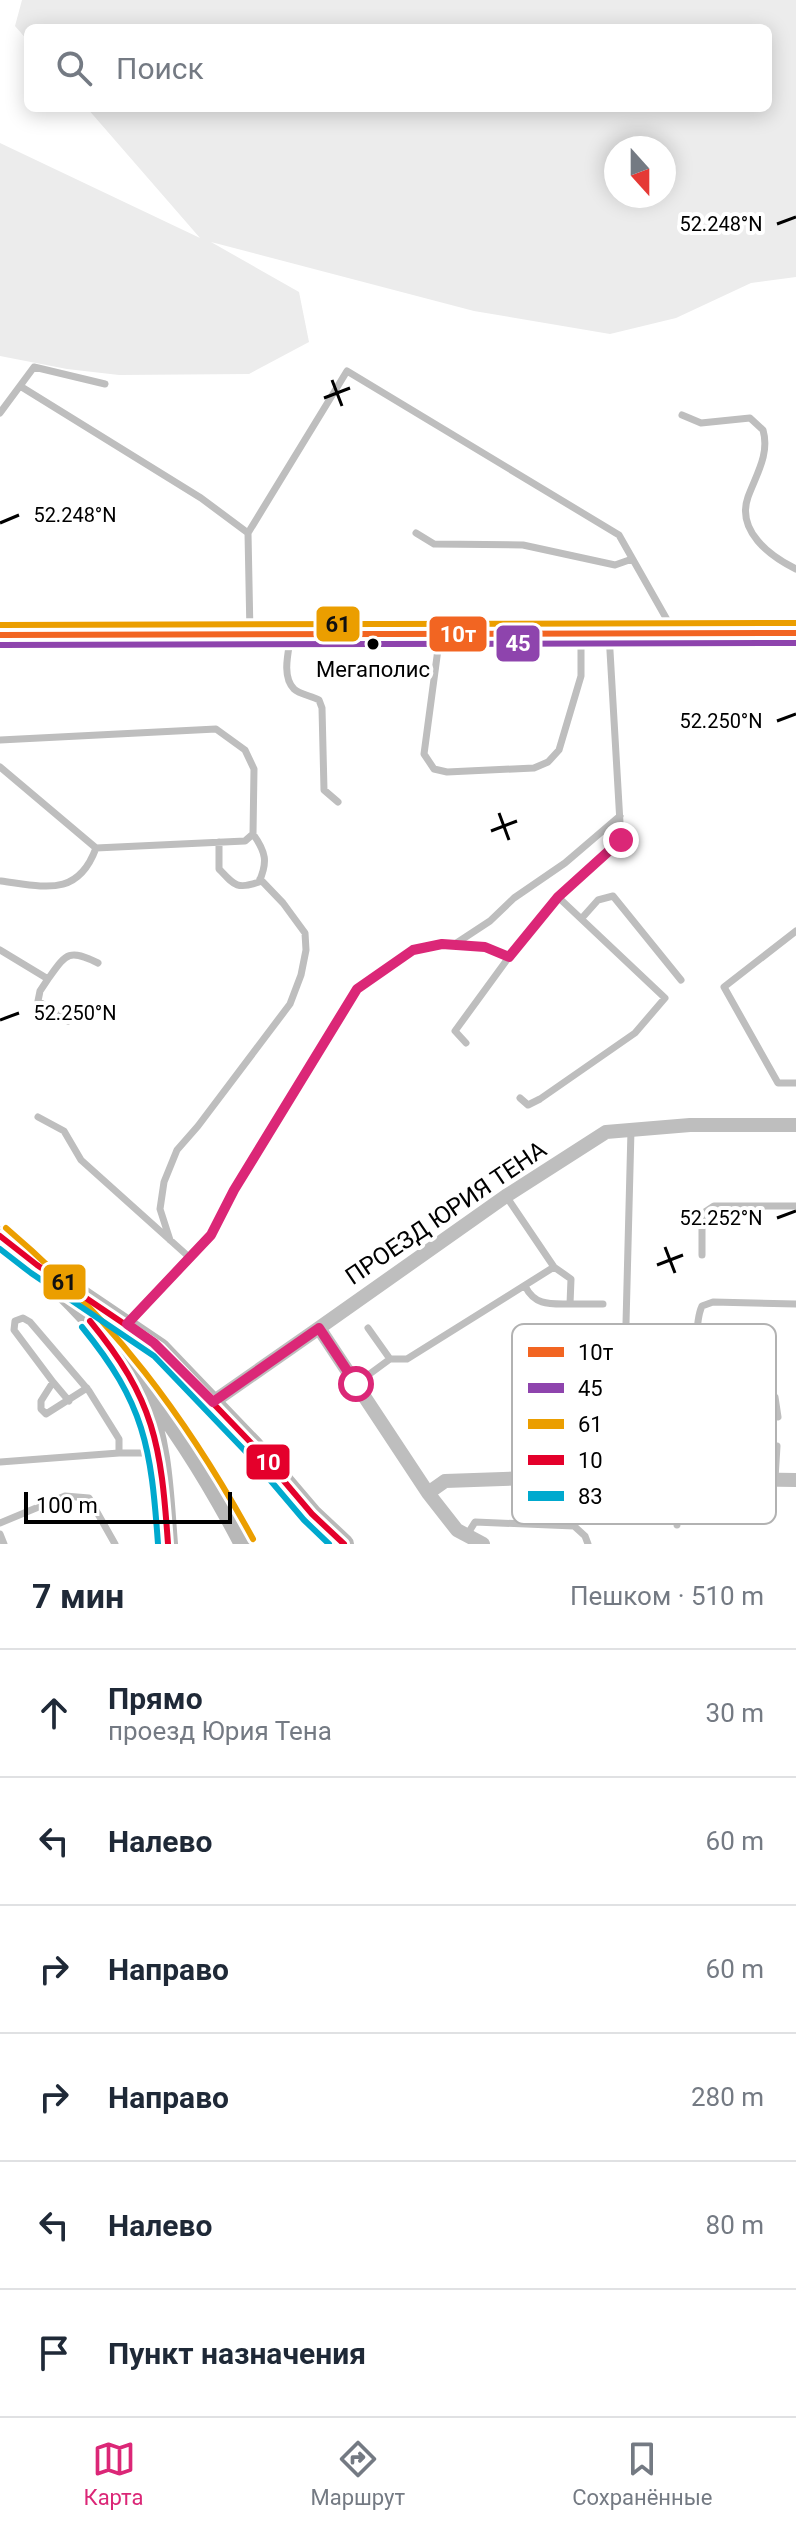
<!DOCTYPE html>
<html lang="ru">
<meta charset="utf-8">
<style>
:root{--surface:#fff;--page:#f6f6f7;--text:#1f2937;--muted:#747a83;--line:#e0e1e3;--accent:#db2777}
body{margin:0;font-family:Roboto,sans-serif;background:var(--page);color:var(--text)}
.compass{position:absolute;left:604px;top:136px;width:72px;height:72px;border-radius:50%;background:var(--surface);box-shadow:0 4px 20px #0003;rotate:159deg}
.scale{position:absolute;left:24px;bottom:20px;width:208px;box-sizing:border-box;padding-left:8px;border:4px solid #000;border-top:0;font-size:22px;line-height:28px;white-space:nowrap;color:#000;-webkit-text-stroke:6px #fff;paint-order:stroke}
.stop{position:absolute;width:24px;height:24px;margin:-18px;border:6px solid #db2777;border-radius:50%;background:#fff}
.stop.end{background:#db2777;border-color:#fff;box-shadow:0 2px 8px #0008}
.list{margin:0;padding:0;list-style:none}
h2{display:flex;justify-content:space-between;align-items:center;height:104px;margin:0;padding:0 32px;font-size:34px}
h2 small{font-size:26px;font-weight:400;color:var(--muted)}
.list li{display:grid;grid-template-columns:52px 1fr auto;gap:24px;align-items:center;box-sizing:border-box;height:128px;padding:0 32px;border-top:2px solid var(--line)}
.list b{display:block;font-size:30px;white-space:nowrap}
.list p{margin:0;font-size:26px;white-space:nowrap;color:var(--muted)}
.list em{font-size:26px;font-style:normal;color:var(--muted)}
.icon{flex:none;width:44px;height:44px;fill:none;stroke:currentColor;stroke-width:2;stroke-linecap:round;stroke-linejoin:round}
.map{position:relative;flex:none;width:796px;height:1544px;overflow:hidden}
.search{position:absolute;background:var(--surface);box-shadow:0 4px 20px #0003;left:24px;right:24px;top:24px;height:88px;display:flex;align-items:center;gap:20px;box-sizing:border-box;padding:0 28px;border-radius:12px;color:var(--muted);font-size:30px}
.sheet{height:872px;background:var(--surface)}
nav{display:flex;justify-content:space-around;align-items:center;box-sizing:border-box;height:112px;border-top:2px solid var(--line);background:var(--surface);font-size:22px;color:var(--muted)}
nav a{display:grid;justify-items:center;gap:4px}
nav .on{color:var(--accent)}
.map>svg:first-child{display:block}
.green{fill:#ececec;fill-rule:evenodd}
.lines{fill:none;stroke-linecap:round;stroke-linejoin:round}
.service{stroke:#bebebe;stroke-width:7}
.minor{stroke:#bebebe;stroke-width:14}
.tertiary{stroke:#bebebe;stroke-width:16}
.secondary{stroke:#b8b8b8;stroke-width:20}
.bus-1-casing{stroke:#fff;stroke-width:12}
.bus-2-casing{stroke:#fff;stroke-width:12}
.bus-3-casing{stroke:#fff;stroke-width:12}
.bus-4-casing{stroke:#fff;stroke-width:12}
.bus-5-casing{stroke:#fff;stroke-width:12}
.bus-1{stroke:#f26522;stroke-width:6}
.bus-2{stroke:#8e44ad;stroke-width:6}
.bus-3{stroke:#eb9e00;stroke-width:6}
.bus-4{stroke:#e4002b;stroke-width:6}
.bus-5{stroke:#00a9ce;stroke-width:6}
.route{stroke:#db2777;stroke-width:10}
.ticks{fill:none;stroke:#000;stroke-width:3}
.bus-dot{fill:#000;stroke:#fff;stroke-width:3}
.labels{text-anchor:middle;stroke-width:8;stroke-linejoin:round;paint-order:stroke}
.bus-label{font-size:22px;fill:#000;stroke:#fff}
.street-label{font-size:24px;fill:#000;stroke:#fff}
.key{fill:#fff;stroke:#b2b2b2;stroke-width:2}
.key-label{font-size:22px;fill:#000}
.ticks-label{font-size:20px;text-anchor:middle;fill:#000;stroke:#fff;stroke-width:8;stroke-linejoin:round;paint-order:stroke}
.line-badge{stroke:#fff;stroke-width:3}
.badge-label{font-size:22px;text-anchor:middle;font-weight:bold;fill:#fff}
.pale-badge-label{font-size:22px;text-anchor:middle;font-weight:bold;fill:#111}
</style>
<div class="map">
<svg width="796" height="1544" viewBox="0 0 796 1544">
<rect width="100%" height="100%" fill="#fff"/>
<!-- green -->
<path class="green" d="M 22,0 L 796,0 L 796,277 L 751,283 L 676,318 L 610,334 L 474,311 L 211,242 L 299,292 L 309,342 L 249,374 L 119,375 L 67,369 L 0,356 L 0,143 L 200,238 L 87,108 L 768,108 L 768,28 L 28,28 L 28,41 L 15,26 ZM 616,148 L 664,148 L 664,196 L 616,196 Z"/>
<g class="lines">
<!-- service -->
<path class="service" d="M 20,386 L 201,498 L 248,533
M 0,413 L 34,367 L 105,384
M 682,415 L 701,423 L 750,418 L 763,430 C 770,454 756,475 748,497 C 736,531 770,556 796,569
M 416,533 L 434,544 L 523,545 L 615,565 L 632,559
M 250,634 L 248,533 L 347,371 L 619,535 L 674,632
M 440,634 L 424,754 L 434,769 L 447,772 L 534,768 L 548,762 L 559,750 L 581,676 L 581,634
M 291,635 C 289,650 281,676 294,689 C 299,694 312,696 319,700 L 322,708 L 324,790 L 338,802
M 0,740 L 216,729 L 245,750 L 254,769 L 253,834 L 245,841 L 96,848 L 0,767
M 219,842 L 219,869 C 234,885 237,890 259,882 C 268,862 266,852 253,834
M 1,881 C 46,887 78,897 96,848
M 558,897 L 621,840 L 609,634
M 582,918 L 598,900 L 613,896 L 681,980
M 796,931 L 724,987 L 778,1083 L 796,1083
M 455,944 L 490,921 L 514,898 L 565,863 L 620,816
M 0,950 L 48,979 L 40,991 L 38,1001 L 68,1021
M 48,979 C 66,954 68,948 98,963
M 466,1043 L 455,1031 L 509,957
M 38,1117 L 64,1131 L 81,1160 L 189,1257
M 170,1240 L 160,1209 L 164,1182 L 177,1150 L 198,1126 L 290,1004 L 301,975 L 306,950 L 305,933 L 283,903 L 260,879
M 702,1255 L 702,1214 L 714,1206 L 796,1206
M 554,1267 L 571,1279 L 570,1304 L 603,1304
M 525,1286 C 535,1306 550,1304 570,1304
M 128,1322 L 211,1235 L 234,1190 L 357,989 L 413,950 L 442,944 L 485,947 L 509,957 L 558,897 L 665,998 L 635,1033 L 540,1099 L 528,1105 L 520,1098
M 368,1328 L 390,1359
M 53,1382 L 69,1401
M 356,1384 L 390,1359 L 407,1359 L 554,1267 L 506,1196
M 87,1388 L 46,1414 L 41,1409 L 41,1401 L 53,1382 L 14,1330 L 15,1321 L 23,1318 L 30,1322 L 89,1391 L 119,1439 L 119,1453
M 778,1417 L 775,1397 L 766,1387 L 717,1386 L 703,1383 C 695,1368 695,1321 702,1306 L 713,1302 L 796,1304
M 0,1462 L 119,1453 L 157,1453
M 622,1478 L 631,1130
M 775,1479 L 777,1446
M 0,1523 L 65,1496 L 89,1498 L 115,1544
M 677,1525 L 678,1478
M 0,1534 L 4,1544
M 467,1535 L 475,1522 L 574,1526 L 585,1536 L 588,1544"/>
<!-- minor -->
<path class="minor" d="M 213,1402 L 319,1328
M 428,1493 L 319,1328 L 506,1196 L 606,1132 L 690,1125 L 796,1125
M 483,1544 L 457,1530 L 428,1493 L 445,1481 L 561,1477 L 796,1480"/>
<!-- tertiary -->
<path class="tertiary" d="M 0,635 L 796,633"/>
<!-- secondary -->
<path class="secondary" d="M 0,1236 C 103,1318 184,1428 244,1544
M 37,1265 L 160,1348 L 254,1446 L 312,1514 L 344,1544
M 143,1396 C 163,1442 164,1495 168,1544"/>
<!-- bus-1 casing -->
<g class="bus-1-casing">
<path id="bus-1" d="M 0,635 L 796,633"/>
</g>
<!-- bus-2 casing -->
<g class="bus-2-casing">
<path id="bus-2" d="M 0,645 L 796,643"/>
</g>
<!-- bus-3 casing -->
<g class="bus-3-casing">
<path id="bus-3" d="M 0,625 L 796,623
M 6,1228 C 112,1318 187,1418 253,1539"/>
</g>
<!-- bus-4 casing -->
<g class="bus-4-casing">
<path id="bus-4" d="M 0,1236 L 37,1265 L 160,1348 L 254,1446 L 312,1514 L 344,1544
M 90,1321 C 155,1400 161,1445 168,1544"/>
</g>
<!-- bus-5 casing -->
<g class="bus-5-casing">
<path id="bus-5" d="M 0,1249 L 31,1273 L 154,1356 L 247,1453 L 304,1520 L 329,1544
M 82,1327 C 145,1404 151,1447 158,1544"/>
</g>
<!-- bus-1 -->
<use href="#bus-1" class="bus-1"/>
<!-- bus-2 -->
<use href="#bus-2" class="bus-2"/>
<!-- bus-3 -->
<use href="#bus-3" class="bus-3"/>
<!-- bus-4 -->
<use href="#bus-4" class="bus-4"/>
<!-- bus-5 -->
<use href="#bus-5" class="bus-5"/>
</g>
<g class="lines">
<!-- route -->
<path class="route" d="M 356,1384 L 319,1328 L 213,1402 L 154,1343 L 127,1324 L 211,1235 L 234,1190 L 357,989 L 413,950 L 442,944 L 485,947 L 509,957 L 558,897 L 621,840"/>
</g>
<!-- ticks -->
<path class="ticks" d="M 777,224 L 796,217M 332,380 L 342,406M 324,398 L 350,388M 0,523 L 19,515M 777,721 L 796,714M 499,813 L 509,840M 491,831 L 517,821M 0,1020 L 19,1013M 777,1218 L 796,1211M 665,1247 L 675,1273M 657,1265 L 683,1255"/>
<!-- markers -->
<circle class="bus-dot" cx="373" cy="644" r="7"/>
<g class="labels">
<!-- bus labels -->
<g class="bus-label">
<text x="373" y="677">Мегаполис</text>
</g>
<!-- street labels -->
<g class="street-label">
<text transform="translate(446 1213) rotate(-34)" y="8">ПРОЕЗД ЮРИЯ ТЕНА</text>
</g>
</g>
<!-- legend -->
<rect x="512" y="1324" width="264" height="200" rx="12" class="key"/>
<rect x="528" y="1347" width="36" height="10" fill="#f26522"/>
<rect x="528" y="1383" width="36" height="10" fill="#8e44ad"/>
<rect x="528" y="1419" width="36" height="10" fill="#eb9e00"/>
<rect x="528" y="1455" width="36" height="10" fill="#e4002b"/>
<rect x="528" y="1491" width="36" height="10" fill="#00a9ce"/>
<g class="key-label">
<text x="578" y="1360">10т</text>
<text x="578" y="1396">45</text>
<text x="578" y="1432">61</text>
<text x="578" y="1468">10</text>
<text x="578" y="1504">83</text>
</g>
<g class="ticks-label">
<text x="721" y="231">52.248°N</text>
<text x="75" y="522">52.248°N</text>
<text x="721" y="728">52.250°N</text>
<text x="75" y="1020">52.250°N</text>
<text x="721" y="1225">52.252°N</text>
</g>
<g class="line-badge">
<rect x="315" y="605" width="46" height="38" rx="8" fill="#eb9e00"/>
<rect x="428" y="615" width="60" height="38" rx="8" fill="#f26522"/>
<rect x="495" y="624" width="46" height="39" rx="8" fill="#8e44ad"/>
<rect x="42" y="1263" width="45" height="38" rx="8" fill="#eb9e00"/>
<rect x="245" y="1443" width="46" height="38" rx="8" fill="#e4002b"/>
</g>
<g class="badge-label">
<text x="458" y="642">10т</text>
<text x="518" y="651">45</text>
<text x="268" y="1470">10</text>
</g>
<g class="pale-badge-label">
<text x="338" y="632">61</text>
<text x="64" y="1290">61</text>
</g>
</svg>
<svg class="compass" viewBox="-18 -18 36 36"><path d="M0-13l5 13h-10z" fill="#e53935"/><path d="M0 13l5-13h-10z" fill="#747a83"/></svg>
<div class="scale">100 m</div>
<div class="stop" style="left:356px;top:1384px"></div>
<div class="stop end" style="left:621px;top:840px"></div>
<div class="search"><svg class="icon" aria-label="search" viewBox="0 0 24 24"><circle cx="10" cy="10" r="6"/><path d="M15 15l6 6"/></svg>Поиск</div>
</div>
<section class="sheet">
<h2>7 мин<small>Пешком · 510 m</small></h2>
<ul class="list">
<li><svg class="icon" aria-label="ahead" viewBox="0 0 24 24"><path d="M12 20V5M6 11l6-6 6 6"/></svg><div><b>Прямо</b><p>проезд Юрия Тена</p></div><em>30 m</em></li>
<li><svg class="icon" aria-label="left" viewBox="0 0 24 24"><path d="M17 20v-9H6M10 6l-5 5 5 5"/></svg><div><b>Налево</b></div><em>60 m</em></li>
<li><svg class="icon" aria-label="right" viewBox="0 0 24 24"><path d="M7 20v-9h11M14 6l5 5-5 5"/></svg><div><b>Направо</b></div><em>60 m</em></li>
<li><svg class="icon" aria-label="right" viewBox="0 0 24 24"><path d="M7 20v-9h11M14 6l5 5-5 5"/></svg><div><b>Направо</b></div><em>280 m</em></li>
<li><svg class="icon" aria-label="left" viewBox="0 0 24 24"><path d="M17 20v-9H6M10 6l-5 5 5 5"/></svg><div><b>Налево</b></div><em>80 m</em></li>
<li><svg class="icon" aria-label="arrive" viewBox="0 0 24 24"><path d="M6 21V4h12l-3 4 3 4H6"/></svg><div><b>Пункт назначения</b></div></li>
</ul>
</section>
<nav>
<a class="on"><svg class="icon" aria-label="map" viewBox="0 0 24 24"><path d="M3 6l6-2 6 2 6-2v14l-6 2-6-2-6 2zM9 4v14M15 6v14"/></svg>Карта</a>
<a><svg class="icon" aria-label="directions" viewBox="0 0 24 24"><path d="M12 3l9 9-9 9-9-9zM9 14v-3h6M13 9l2 2-2 2"/></svg>Маршрут</a>
<a><svg class="icon" aria-label="saved" viewBox="0 0 24 24"><path d="M7 4h10v16l-5-4-5 4z"/></svg>Сохранённые</a>
</nav>
